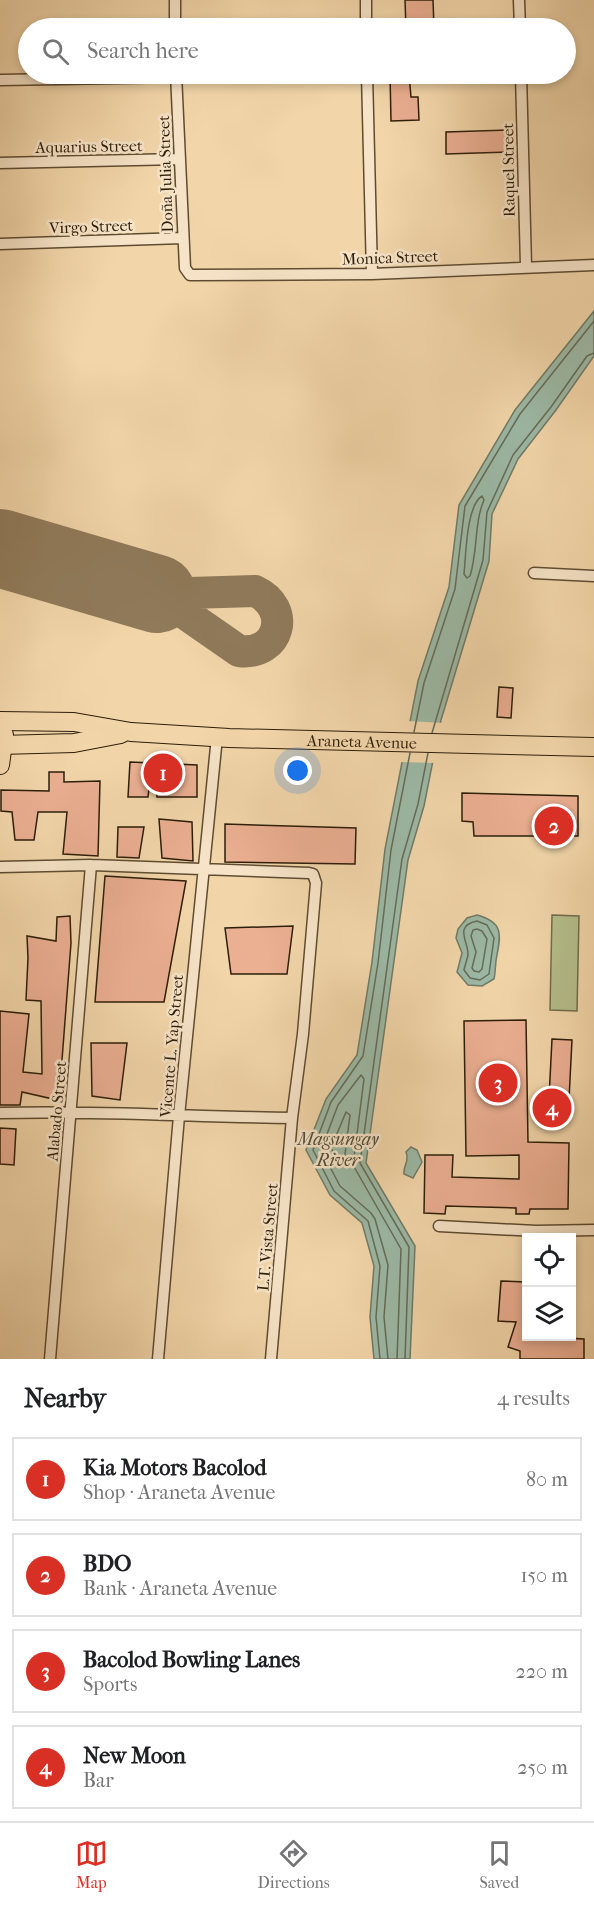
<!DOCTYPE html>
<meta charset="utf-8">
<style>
:root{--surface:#fff;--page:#f2f2f2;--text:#202124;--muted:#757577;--line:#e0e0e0;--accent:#d93025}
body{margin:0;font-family:"IM FELL French Canon",serif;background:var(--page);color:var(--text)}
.controls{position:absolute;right:18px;bottom:18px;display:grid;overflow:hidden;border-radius:0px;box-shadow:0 3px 9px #0003}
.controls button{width:54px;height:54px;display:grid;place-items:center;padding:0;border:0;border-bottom:2px solid var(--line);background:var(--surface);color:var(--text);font:30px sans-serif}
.you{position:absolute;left:298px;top:771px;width:21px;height:21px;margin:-15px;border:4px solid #fff;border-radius:50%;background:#1a73e8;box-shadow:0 0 0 9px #1a73e833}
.badge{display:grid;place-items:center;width:39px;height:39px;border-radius:50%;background:var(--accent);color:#fff;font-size:20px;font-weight:700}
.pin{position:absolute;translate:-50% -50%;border:3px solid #fff;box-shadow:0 2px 6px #0006}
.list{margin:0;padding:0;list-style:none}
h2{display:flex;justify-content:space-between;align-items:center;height:78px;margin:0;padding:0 24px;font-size:26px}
h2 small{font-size:20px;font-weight:400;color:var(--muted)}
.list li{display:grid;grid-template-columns:39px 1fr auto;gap:18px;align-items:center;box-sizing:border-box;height:84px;margin:0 12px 12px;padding:0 12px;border:2px solid var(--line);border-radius:0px}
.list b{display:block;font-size:22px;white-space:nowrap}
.list p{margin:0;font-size:20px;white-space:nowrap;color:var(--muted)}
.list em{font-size:20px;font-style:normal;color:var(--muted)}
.icon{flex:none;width:33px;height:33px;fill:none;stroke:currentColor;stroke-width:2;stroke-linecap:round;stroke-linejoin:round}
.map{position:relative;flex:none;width:594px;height:1359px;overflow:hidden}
.search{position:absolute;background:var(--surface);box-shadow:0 3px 9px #0003;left:18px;right:18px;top:18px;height:66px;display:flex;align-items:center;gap:15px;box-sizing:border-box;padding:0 21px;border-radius:33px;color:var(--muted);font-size:22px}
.sheet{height:462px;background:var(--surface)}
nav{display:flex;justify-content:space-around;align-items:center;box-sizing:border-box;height:84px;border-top:2px solid var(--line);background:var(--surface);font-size:16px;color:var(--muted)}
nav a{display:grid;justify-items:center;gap:3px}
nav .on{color:var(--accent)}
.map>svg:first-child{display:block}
.green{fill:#b5bf8c;stroke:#716e4a;stroke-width:1.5}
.water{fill:#9cb9a6;stroke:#707b67;stroke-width:1.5}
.pier{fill:#f2d6aa}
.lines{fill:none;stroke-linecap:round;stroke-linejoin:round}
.shore{stroke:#646c58;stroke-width:1.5}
.taxiway{stroke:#907a5a;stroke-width:32}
.runway{stroke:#907a5a;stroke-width:78}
.building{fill:#ebaf92;stroke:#2d1e09;stroke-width:1.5}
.street-casing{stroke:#5e4c31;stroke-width:13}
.primary-casing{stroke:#2d1e09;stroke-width:20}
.street{stroke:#f7e4c8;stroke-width:10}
.primary{stroke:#f2d6aa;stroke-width:18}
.labels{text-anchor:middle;stroke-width:5;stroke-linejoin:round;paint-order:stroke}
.street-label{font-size:16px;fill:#2d1e09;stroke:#f7e4c8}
.water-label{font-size:18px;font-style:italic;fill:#4e4c38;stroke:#f7e4c8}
</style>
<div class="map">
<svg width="594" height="1359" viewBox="0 0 594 1359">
<rect width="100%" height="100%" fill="#f2d6aa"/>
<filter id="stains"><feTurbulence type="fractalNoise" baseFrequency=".00333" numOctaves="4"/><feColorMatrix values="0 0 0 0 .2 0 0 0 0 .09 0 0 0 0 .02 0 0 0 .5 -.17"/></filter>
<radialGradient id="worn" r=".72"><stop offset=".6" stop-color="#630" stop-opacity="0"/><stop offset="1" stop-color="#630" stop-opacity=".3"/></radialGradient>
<!-- green -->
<path class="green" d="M 552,915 L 579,916 L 577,1011 L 550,1010 Z"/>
<!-- water -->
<path class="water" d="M 594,311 L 594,356 L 556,410 L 518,459 L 492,514 L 489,561 L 441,720 L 424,806 L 408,860 L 366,1163 L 415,1246 L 410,1359 L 374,1359 L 370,1317 L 374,1266 L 362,1223 L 330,1195 L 306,1150 L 326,1099 L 357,1055 L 372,962 L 385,849 L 418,681 L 449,587 L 459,505 L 515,410 Z
M 477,915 C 503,922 501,934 497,955 C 495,963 496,970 494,979 L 482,986 L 468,985 L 457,972 L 462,953 L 456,938 L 458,929 L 467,918 Z
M 411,1147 L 417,1150 L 422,1162 L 413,1178 L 404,1174 C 403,1165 410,1161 406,1152 Z"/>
<!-- pier -->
<path class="pier" d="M 407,721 L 444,723 L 435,763 L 399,762 Z"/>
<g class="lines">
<!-- shore -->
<path class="shore" d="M 482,496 L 484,500 C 474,523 478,551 470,576 L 467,578 L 464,574 C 466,556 466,506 482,496 Z
M 414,732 L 424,683 L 455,589 L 465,506 L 520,414 L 594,321
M 432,733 L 483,560 L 487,512 L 513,455 L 551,407 L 587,356 L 594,353
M 477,921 L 487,925 L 494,938 L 489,974 L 480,980 L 470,978 L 464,970 C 465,965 467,960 468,955 C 469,942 453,926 477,921 Z
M 477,929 L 482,931 L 487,939 L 482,969 L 479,972 L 474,971 L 472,968 L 476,952 L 471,936 L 473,930 Z
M 346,1112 L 350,1115 L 344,1162 L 340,1164 L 331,1148 Z
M 380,1359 L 376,1317 L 380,1266 L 368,1221 L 334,1191 L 313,1150 L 331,1102 L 363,1056 L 378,963 L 391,850 L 410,753
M 388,1359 L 384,1317 L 388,1265 L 375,1219 L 371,1213 L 340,1186 L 321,1150 L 338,1105 L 361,1075 L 364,1079 L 353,1165 L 401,1249 L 397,1359
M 405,1359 L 409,1247 L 360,1163 L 402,859 L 418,804 L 428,753"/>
<!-- taxiway -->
<path class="taxiway" d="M 255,591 C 292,608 280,656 239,651 L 157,594 Z"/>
<!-- runway -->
<path class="runway" d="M 0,548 L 157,594"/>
</g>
<!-- building -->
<path class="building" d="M 405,0 L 433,0 L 434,28 L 406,28 Z
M 390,74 L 409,74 L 411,97 L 418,97 L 419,120 L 391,121 Z
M 508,130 L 509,152 L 446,154 L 446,132 Z
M 499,687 L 513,688 L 511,718 L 497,717 Z
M 130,762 L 197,765 L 197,797 L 157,797 L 155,773 L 151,773 L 148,797 L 128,797 Z
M 49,772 L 64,772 L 64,782 L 100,781 L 98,856 L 63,854 L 67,812 L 38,812 L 34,840 L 15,840 L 12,812 L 1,811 L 1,790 L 49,791 Z
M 462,793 L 578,796 L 578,836 L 474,836 L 473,822 L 462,821 Z
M 159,819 L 192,822 L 193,861 L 162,858 Z
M 225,824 L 356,828 L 355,864 L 225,862 Z
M 118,827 L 144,827 L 139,858 L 117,857 Z
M 105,876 L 186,881 L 164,1002 L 95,1002 Z
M 70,916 L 71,943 L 62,1060 L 53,1099 L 22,1092 L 20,1105 L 0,1105 L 0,1011 L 29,1014 L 23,1072 L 42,1074 L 41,1001 L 26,1000 L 28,958 L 27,936 L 56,941 L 57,917 Z
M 293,926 L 287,974 L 231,974 L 225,928 Z
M 526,1020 L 528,1142 L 569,1143 L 568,1209 L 530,1209 L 529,1214 L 516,1214 L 516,1208 L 446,1206 L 445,1214 L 424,1213 L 425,1155 L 453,1155 L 452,1177 L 519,1179 L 519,1155 L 466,1156 L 464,1021 Z
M 552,1039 L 572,1040 L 568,1119 L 548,1118 Z
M 91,1043 L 127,1043 L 120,1100 L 92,1096 Z
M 0,1128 L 16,1129 L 14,1165 L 0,1164 Z
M 501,1281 L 526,1282 L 526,1336 L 584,1339 L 584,1359 L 520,1359 L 520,1351 L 508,1347 L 516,1322 L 498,1321 Z"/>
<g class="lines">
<!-- street casing -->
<g class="street-casing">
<path id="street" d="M 175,0 L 175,28
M 366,0 L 366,28
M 519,0 L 520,28
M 176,74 L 185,268 L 190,275 L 372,274 L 594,265
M 367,74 L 372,274
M 521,74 L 526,266
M 0,80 L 177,77
M 0,163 L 179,159
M 0,244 L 183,238
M 534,573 L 594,576
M 0,867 L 91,865 L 309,873 L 313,874 L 316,883 L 303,1034 L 292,1118 L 271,1359
M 0,1113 C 97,1110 195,1117 292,1118
M 439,1226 L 536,1231 L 594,1230
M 50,1359 L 91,865
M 158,1359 L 179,1116 L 217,737"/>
</g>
<!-- primary casing -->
<g class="primary-casing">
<g id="primary">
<path id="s1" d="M 0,721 L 74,722 L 131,732 L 229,738 L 594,747"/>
<path d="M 0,745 L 74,743 L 121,734"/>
<path d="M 0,765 L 4,735"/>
</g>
</g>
<!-- street -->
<use href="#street" class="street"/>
<!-- primary -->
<use href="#primary" class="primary"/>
</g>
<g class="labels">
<!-- street labels -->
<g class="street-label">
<text transform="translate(89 146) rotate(-1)" y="6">Aquarius Street</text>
<text transform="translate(508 170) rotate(-91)" y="6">Raquel Street</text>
<text transform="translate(165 174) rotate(-92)" y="6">Doña Julia Street</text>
<text transform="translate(91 226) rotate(-2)" y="6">Virgo Street</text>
<text transform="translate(390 257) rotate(-2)" y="6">Monica Street</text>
<text dy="6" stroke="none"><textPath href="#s1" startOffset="363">Araneta Avenue</textPath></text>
<text transform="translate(171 1046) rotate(-85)" y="6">Vicente L. Yap Street</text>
<text transform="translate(56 1111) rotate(-85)" y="6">Alabado Street</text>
<text transform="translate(267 1237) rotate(-85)" y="6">L.T. Vista Street</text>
</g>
<!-- water labels -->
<g class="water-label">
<text x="338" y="1145">Magsungay<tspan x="338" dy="21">River</tspan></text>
</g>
</g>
<rect width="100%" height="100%" filter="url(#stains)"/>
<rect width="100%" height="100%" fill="url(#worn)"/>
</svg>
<div class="controls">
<button><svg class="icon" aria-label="locate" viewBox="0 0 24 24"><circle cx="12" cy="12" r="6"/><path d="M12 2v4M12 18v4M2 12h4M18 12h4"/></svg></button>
<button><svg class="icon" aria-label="layers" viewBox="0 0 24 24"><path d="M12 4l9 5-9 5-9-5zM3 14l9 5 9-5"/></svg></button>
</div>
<div class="you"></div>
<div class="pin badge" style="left:163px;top:773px">1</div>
<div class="pin badge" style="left:554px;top:826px">2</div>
<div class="pin badge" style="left:498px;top:1083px">3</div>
<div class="pin badge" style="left:552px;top:1108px">4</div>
<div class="search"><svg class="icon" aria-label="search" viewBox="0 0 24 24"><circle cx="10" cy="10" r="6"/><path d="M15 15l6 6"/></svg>Search here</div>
</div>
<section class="sheet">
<h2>Nearby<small>4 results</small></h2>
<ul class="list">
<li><span class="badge">1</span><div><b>Kia Motors Bacolod</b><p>Shop · Araneta Avenue</p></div><em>80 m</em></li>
<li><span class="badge">2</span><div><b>BDO</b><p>Bank · Araneta Avenue</p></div><em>150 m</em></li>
<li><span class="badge">3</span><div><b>Bacolod Bowling Lanes</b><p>Sports</p></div><em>220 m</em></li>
<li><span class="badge">4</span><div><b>New Moon</b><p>Bar</p></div><em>250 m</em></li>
</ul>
</section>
<nav>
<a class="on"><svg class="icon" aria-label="map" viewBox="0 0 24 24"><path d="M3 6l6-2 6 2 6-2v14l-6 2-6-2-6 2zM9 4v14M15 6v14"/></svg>Map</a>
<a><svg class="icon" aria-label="directions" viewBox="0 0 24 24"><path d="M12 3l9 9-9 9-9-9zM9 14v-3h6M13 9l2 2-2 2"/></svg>Directions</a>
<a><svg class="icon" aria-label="saved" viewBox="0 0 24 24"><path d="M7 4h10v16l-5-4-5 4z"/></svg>Saved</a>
</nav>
